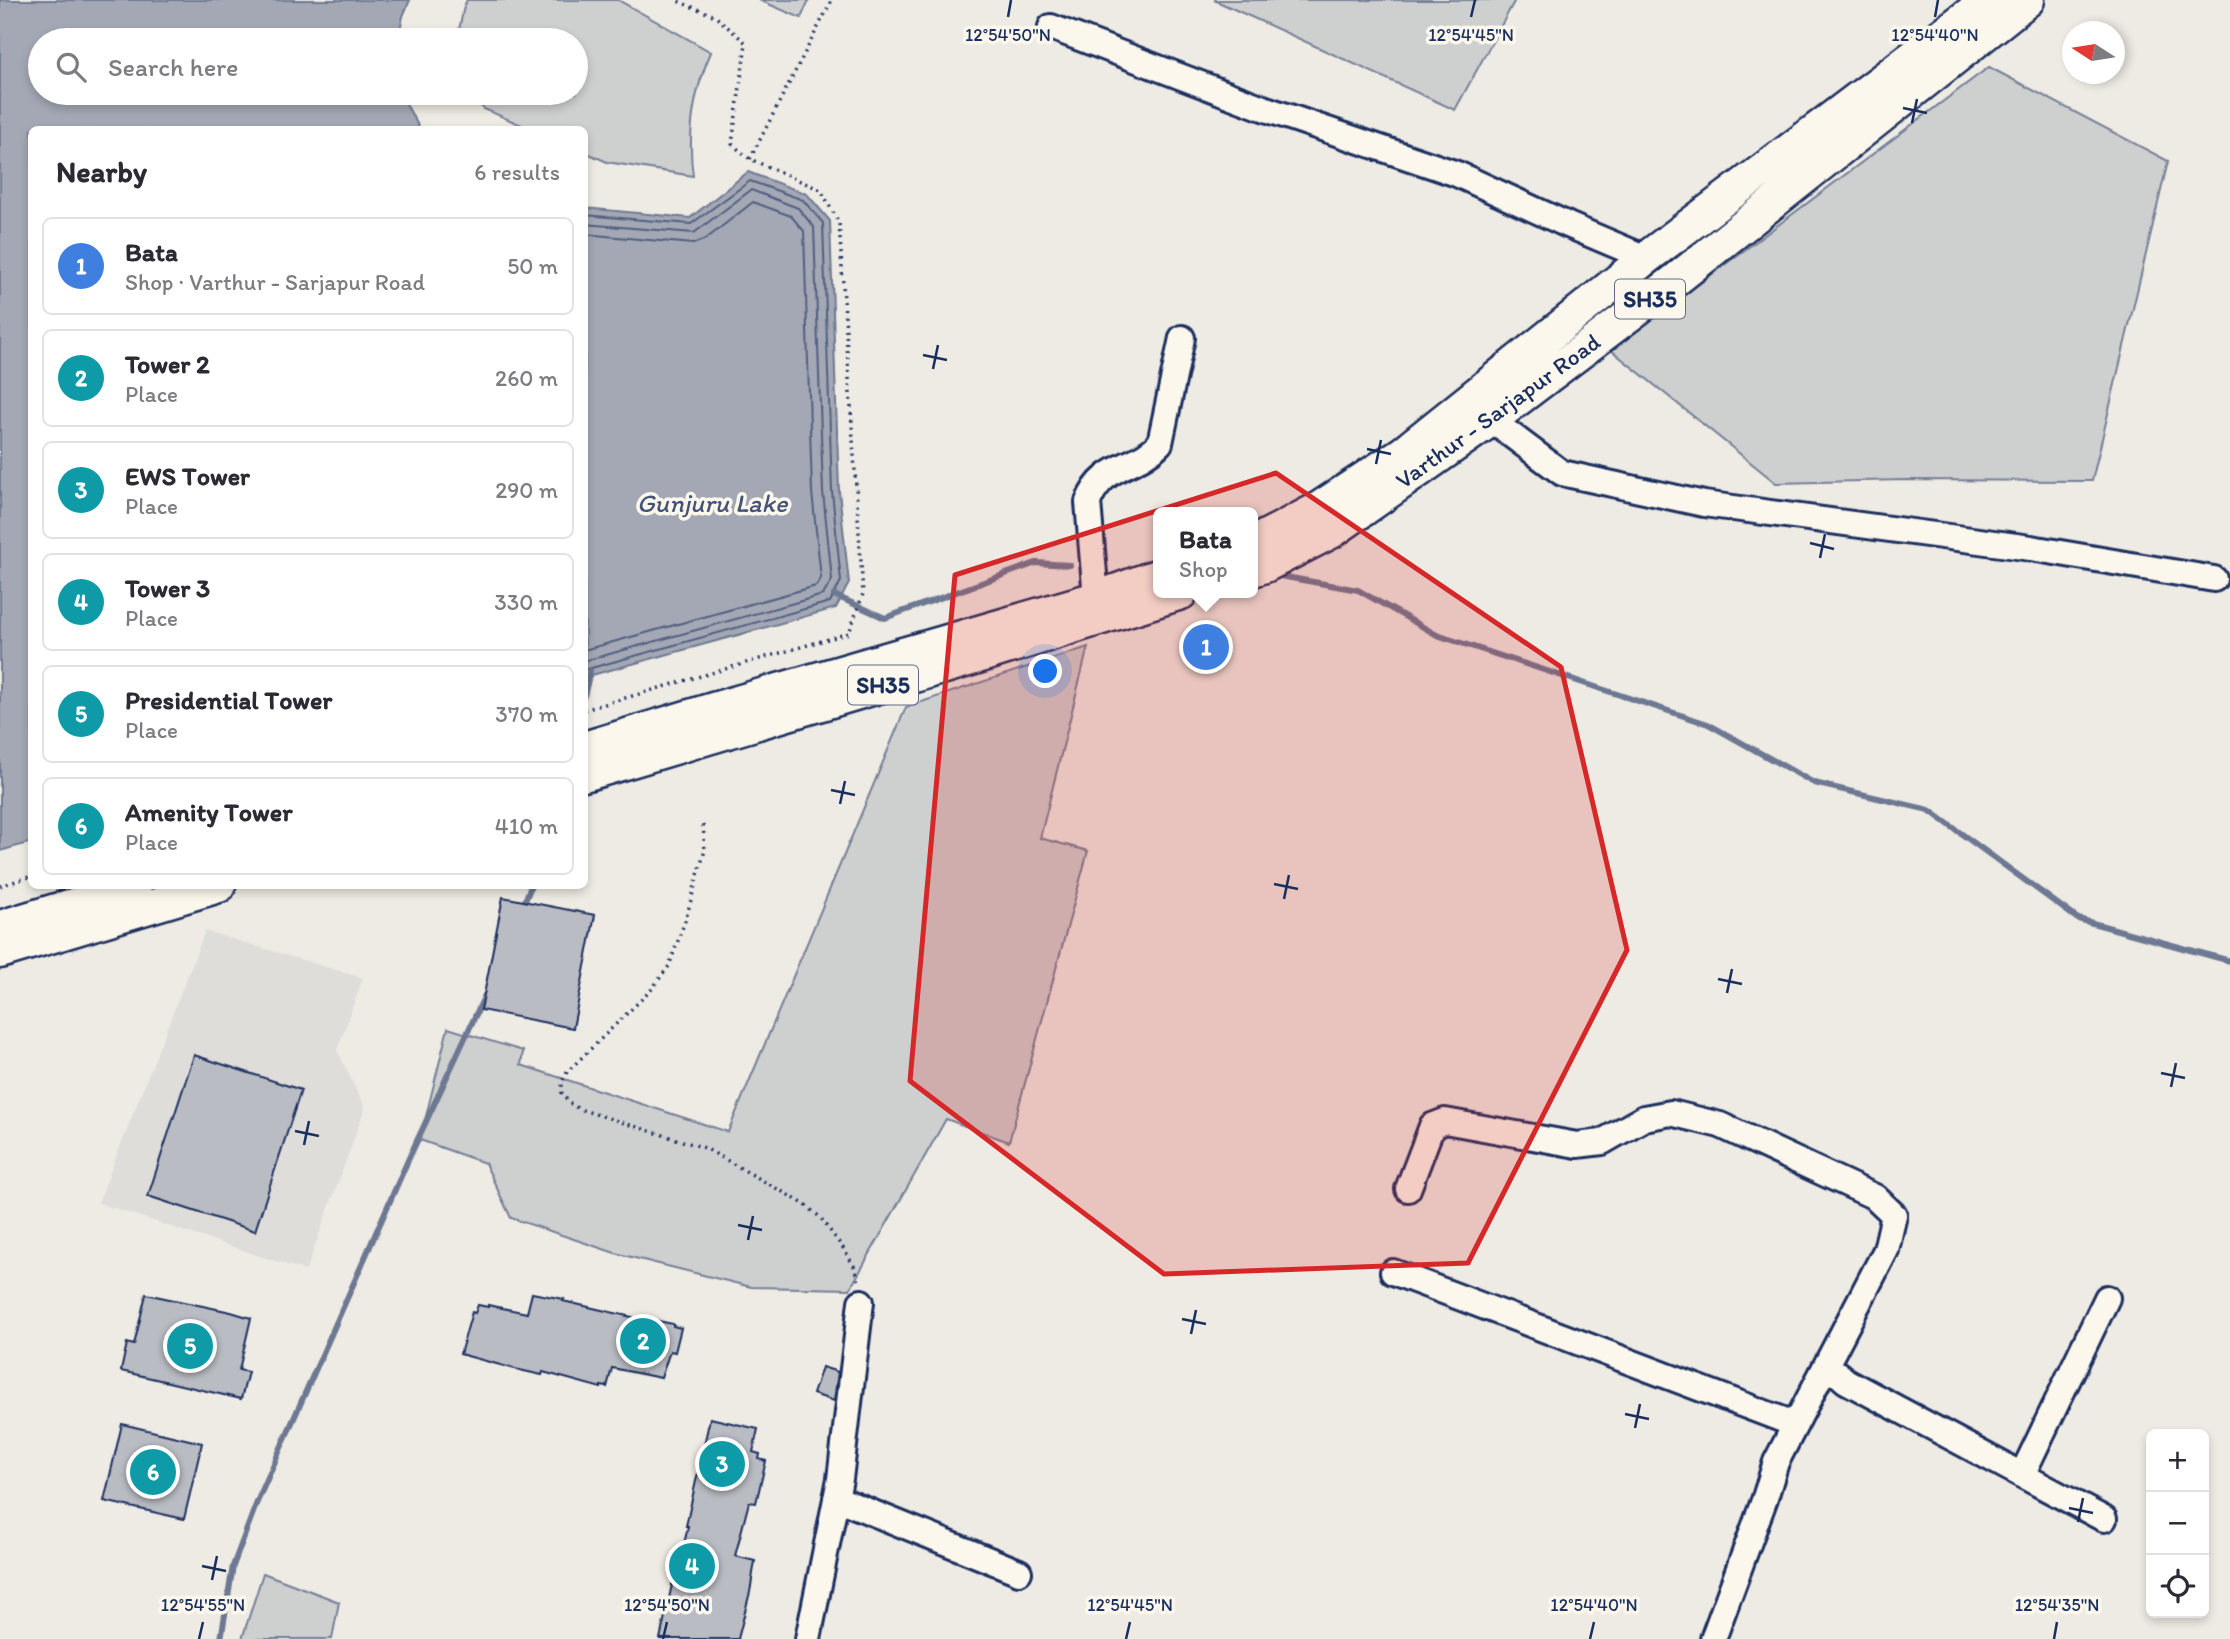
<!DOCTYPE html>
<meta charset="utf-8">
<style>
:root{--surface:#fff;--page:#f2f2f3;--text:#2b2b33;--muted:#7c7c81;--line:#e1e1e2;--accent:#db2777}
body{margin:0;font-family:Itim,sans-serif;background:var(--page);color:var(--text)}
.controls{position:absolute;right:21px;bottom:21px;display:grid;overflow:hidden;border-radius:10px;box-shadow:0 4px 10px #0003}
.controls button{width:63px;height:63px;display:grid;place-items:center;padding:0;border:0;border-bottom:2px solid var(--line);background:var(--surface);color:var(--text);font:35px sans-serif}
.compass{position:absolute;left:2062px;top:21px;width:63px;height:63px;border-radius:50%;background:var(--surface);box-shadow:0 4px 10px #0003;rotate:282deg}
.you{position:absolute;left:1046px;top:672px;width:24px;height:24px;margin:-18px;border:5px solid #fff;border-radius:50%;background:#1a73e8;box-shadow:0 0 0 10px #1a73e833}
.badge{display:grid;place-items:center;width:46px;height:46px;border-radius:50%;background:var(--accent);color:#fff;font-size:23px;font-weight:700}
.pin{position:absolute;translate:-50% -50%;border:4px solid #fff;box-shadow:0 2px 7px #0006}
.popup{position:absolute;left:1153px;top:507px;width:105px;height:91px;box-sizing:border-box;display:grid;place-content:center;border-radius:10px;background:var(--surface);filter:drop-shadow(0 2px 5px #0005);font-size:23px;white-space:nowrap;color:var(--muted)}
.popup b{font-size:26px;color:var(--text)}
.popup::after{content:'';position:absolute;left:50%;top:100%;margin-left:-14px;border:14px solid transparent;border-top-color:var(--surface)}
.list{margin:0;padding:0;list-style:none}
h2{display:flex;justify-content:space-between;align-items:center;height:91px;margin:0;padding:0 28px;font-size:30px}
h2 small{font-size:23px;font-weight:400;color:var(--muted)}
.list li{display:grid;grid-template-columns:46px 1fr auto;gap:21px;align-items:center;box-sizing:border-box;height:98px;margin:0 14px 14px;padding:0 14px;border:2px solid var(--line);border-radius:10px}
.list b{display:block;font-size:26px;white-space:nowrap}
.list p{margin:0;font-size:23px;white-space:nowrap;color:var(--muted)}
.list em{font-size:23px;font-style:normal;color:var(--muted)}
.icon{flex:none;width:38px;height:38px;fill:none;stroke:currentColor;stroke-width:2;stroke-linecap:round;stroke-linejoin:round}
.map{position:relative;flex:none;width:2230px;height:1639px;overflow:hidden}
.search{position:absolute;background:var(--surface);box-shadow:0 4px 10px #0003;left:28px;top:28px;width:560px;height:77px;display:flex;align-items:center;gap:18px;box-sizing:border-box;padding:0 24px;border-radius:38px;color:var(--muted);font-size:26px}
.panel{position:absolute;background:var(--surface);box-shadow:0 4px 10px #0003;left:28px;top:126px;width:560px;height:763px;border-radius:10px}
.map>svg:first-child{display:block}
.built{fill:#deddda}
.green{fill:#cecfcf;stroke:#747f96;stroke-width:2}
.water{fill:#a3a8b4;stroke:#6d7892;stroke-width:2}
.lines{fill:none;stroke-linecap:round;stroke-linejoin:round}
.shore{stroke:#515f80;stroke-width:2}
.stream{stroke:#6d7892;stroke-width:6}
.building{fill:#b9bcc3;stroke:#1b2f5e;stroke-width:2}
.minor-casing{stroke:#1b2f5e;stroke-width:30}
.major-casing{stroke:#1b2f5e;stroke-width:37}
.path{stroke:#1b2f5e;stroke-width:3.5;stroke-dasharray:2 5;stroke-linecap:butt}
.minor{stroke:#fbf7ec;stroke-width:24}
.major{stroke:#fbf7ec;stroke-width:32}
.marked{fill:#d62828;fill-opacity:0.2;stroke:#d62828;stroke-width:5;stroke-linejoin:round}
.ticks{fill:none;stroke:#1b2f5e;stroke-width:2.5}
.labels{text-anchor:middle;stroke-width:7;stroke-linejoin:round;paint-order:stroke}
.shield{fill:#fbf7ec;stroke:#5e6b89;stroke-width:2}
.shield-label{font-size:23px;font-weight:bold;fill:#1b2f5e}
.street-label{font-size:24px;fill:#1b2f5e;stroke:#fbf7ec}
.water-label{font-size:26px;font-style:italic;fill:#445378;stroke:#fbf7ec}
.ticks-label{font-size:18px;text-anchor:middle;fill:#1b2f5e;stroke:#fbf7ec;stroke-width:7;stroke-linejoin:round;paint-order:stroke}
</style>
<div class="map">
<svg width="2230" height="1639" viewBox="0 0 2230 1639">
<rect width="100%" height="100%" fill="#eeebe4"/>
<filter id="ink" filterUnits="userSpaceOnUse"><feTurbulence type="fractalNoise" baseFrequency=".0143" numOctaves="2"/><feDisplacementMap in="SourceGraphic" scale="14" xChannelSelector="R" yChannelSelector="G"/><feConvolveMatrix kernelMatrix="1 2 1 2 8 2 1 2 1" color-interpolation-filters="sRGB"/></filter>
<g filter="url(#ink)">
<!-- built -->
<path class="built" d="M 205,931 L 363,978 L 337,1050 L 365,1108 L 306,1271 L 98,1203 Z"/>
<!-- green -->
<path class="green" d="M 467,0 L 618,0 L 711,52 C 693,93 687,132 693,176 L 607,162 L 585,152 L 584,130 L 531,129 L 484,109 L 467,93 L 576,93 L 576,40 L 457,40 L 464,6 Z
M 759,0 L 809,0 L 801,18 Z
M 1214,0 L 1515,0 L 1455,110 Z
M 1989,67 L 2168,161 L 2092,481 L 1904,480 L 1776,483 L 1611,350 Z
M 1088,647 L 1040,838 L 1088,851 L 1009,1142 L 946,1119 L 850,1289 L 751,1287 L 615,1253 L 511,1218 L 485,1163 L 420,1140 L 448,1028 L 523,1051 L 521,1065 L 728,1132 L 906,707 Z
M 263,1573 L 339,1602 L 332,1639 L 242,1639 Z"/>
<!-- water -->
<path class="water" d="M 0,0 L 410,0 L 403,16 L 398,40 L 40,40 L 40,93 L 403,93 L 407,106 L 420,129 L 32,130 L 32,842 L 0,851 Z
M 748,172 L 807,194 L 830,221 L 839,491 L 849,583 L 836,608 L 585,677 L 585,208 L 690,218 Z"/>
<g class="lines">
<!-- shore -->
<path class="shore" d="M 584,215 L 691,224 L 750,181 L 803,200 L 823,223 L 832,491 L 841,581 L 830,602 L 584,670
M 584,224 L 694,233 L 751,190 L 798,208 L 814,227 L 823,492 L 832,580 L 823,595 L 584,661
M 584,234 L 693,244 L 706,239 L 753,202 L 791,216 L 804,231 L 812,492 L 821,578 L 816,586 L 584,650"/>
<!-- stream -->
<path class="stream" d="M 1280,576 L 1358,590 L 1437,635 L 1708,724 L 1814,783 L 1929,810 L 2078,919 L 2230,961
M 834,595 L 885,618 L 1036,563 L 1070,565
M 584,696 L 590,671
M 522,908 L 531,886
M 221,1639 L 233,1566 L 257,1502 L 409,1158 L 485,995"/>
</g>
<!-- building -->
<path class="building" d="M 503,897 L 595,915 L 573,1028 L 481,1010 Z
M 194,1055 L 301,1090 L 255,1231 L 148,1196 Z
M 532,1293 L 564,1299 L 563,1301 L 649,1321 L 649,1319 L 673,1324 L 673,1326 L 681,1328 L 675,1352 L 670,1351 L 661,1378 L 612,1368 L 607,1387 L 601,1386 L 601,1388 L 543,1372 L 542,1375 L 515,1369 L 460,1354 L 472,1312 L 475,1313 L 478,1305 L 488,1307 L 488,1305 L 527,1313 Z
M 146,1294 L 231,1312 L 251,1318 L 239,1370 L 248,1372 L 241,1399 L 121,1371 L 127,1343 L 134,1345 Z
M 822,1367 L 838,1372 L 834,1401 L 813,1394 Z
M 710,1418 L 758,1429 L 753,1452 L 760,1454 L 759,1459 L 766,1461 L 756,1503 L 749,1502 L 735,1556 L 755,1561 L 750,1592 L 738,1639 L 660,1639 L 677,1562 L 680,1563 L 688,1526 L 686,1526 Z
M 122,1424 L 202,1443 L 184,1519 L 104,1501 Z"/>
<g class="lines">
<!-- minor casing -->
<g class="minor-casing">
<path id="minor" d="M 1051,27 L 1263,108 L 1457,174 L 1568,225 L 1646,258
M 1491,420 L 1562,473 L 1704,504 L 2031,548 L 2214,579
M 1096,598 L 1088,502 C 1104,462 1135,470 1160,443 L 1182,338
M 1408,1189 L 1432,1126 L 1445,1121 L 1577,1145 L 1602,1142 L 1644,1118 L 1671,1113 L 1720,1125 L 1875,1197 L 1894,1215 L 1886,1250 L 1823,1371
M 1393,1272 L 1794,1424
M 2022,1475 L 2107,1298
M 836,1498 L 1019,1572
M 808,1639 L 840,1479 L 861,1302
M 1713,1639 L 1765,1498 L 1776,1462 L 1823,1371 L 1838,1374 L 1846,1381 L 2104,1519"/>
</g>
<!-- major casing -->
<g class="major-casing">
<path id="major" d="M 1253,543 L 1316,510 L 1404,452 L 1646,258 L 1988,0
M 1253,570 L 1265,566 L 1333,531 L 1491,420 L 1673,282 L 2028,0
M 584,748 L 713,709 L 1096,598 L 1159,575
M 584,775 L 965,661 L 1181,593
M 0,927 L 135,886
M 0,952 L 219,886"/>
</g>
<!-- path -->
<path class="path" d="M 750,159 L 832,0
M 584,710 L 849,633 L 863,594 L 839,223 L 821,190 L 750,159 L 732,144 L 746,43 L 715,16 L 675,0
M 703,825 L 705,850 L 686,918 L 669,966 L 651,990 L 567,1072 L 562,1082 L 562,1093 L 569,1103 L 579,1109 L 705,1148 L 804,1204 L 820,1217 L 843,1248 L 854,1266 L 859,1282
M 0,886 L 32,876"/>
<!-- minor -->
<use href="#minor" class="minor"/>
<!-- major -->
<use href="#major" class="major"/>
</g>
</g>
<!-- marked area -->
<path class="marked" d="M 1276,473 L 1561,667 L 1627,950 L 1468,1263 L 1164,1274 L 910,1081 L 955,575 Z"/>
<!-- ticks -->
<path class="ticks" d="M 1008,17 L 1011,0M 1471,17 L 1475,0M 1935,17 L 1938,0M 1903,108 L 1927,113M 1912,123 L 1917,99M 923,355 L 947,360M 933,369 L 938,345M 1367,449 L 1391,454M 1376,464 L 1381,440M 1810,543 L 1834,549M 1820,558 L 1825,534M 831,790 L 855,795M 840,804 L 845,781M 1274,884 L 1298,889M 1284,899 L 1289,875M 1718,979 L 1742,984M 1727,993 L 1732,969M 2161,1073 L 2185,1078M 2171,1087 L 2176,1063M 295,1131 L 319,1136M 304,1145 L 309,1121M 738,1225 L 762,1230M 748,1240 L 753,1216M 1182,1319 L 1206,1324M 1191,1334 L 1196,1310M 1625,1414 L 1649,1419M 1635,1428 L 1640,1404M 2069,1508 L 2093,1513M 2078,1522 L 2083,1498M 202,1566 L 226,1571M 212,1580 L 217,1556M 199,1639 L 203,1622M 663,1639 L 667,1622M 1126,1639 L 1130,1622M 1590,1639 L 1594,1622M 2054,1639 L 2057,1622"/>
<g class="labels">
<!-- shield labels -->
<g class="shield">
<rect x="1615" y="279.5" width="70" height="39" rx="5"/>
<rect x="848" y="665.5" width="70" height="39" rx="5"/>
</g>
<g class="shield-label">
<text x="1650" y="307">SH35</text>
<text x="883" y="693">SH35</text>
</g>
<!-- street labels -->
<g class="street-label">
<text transform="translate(1498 411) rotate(-36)" y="8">Varthur - Sarjapur Road</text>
</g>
<!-- water labels -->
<g class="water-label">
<text x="712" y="512">Gunjuru Lake</text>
</g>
</g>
<g class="ticks-label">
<text x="1008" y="41">12°54'50"N</text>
<text x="1471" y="41">12°54'45"N</text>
<text x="1935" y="41">12°54'40"N</text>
<text x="203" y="1611">12°54'55"N</text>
<text x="667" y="1611">12°54'50"N</text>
<text x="1130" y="1611">12°54'45"N</text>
<text x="1594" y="1611">12°54'40"N</text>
<text x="2057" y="1611">12°54'35"N</text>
</g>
</svg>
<div class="controls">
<button>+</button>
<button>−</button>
<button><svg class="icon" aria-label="locate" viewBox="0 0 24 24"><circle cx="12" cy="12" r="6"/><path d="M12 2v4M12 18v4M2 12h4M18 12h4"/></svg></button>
</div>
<svg class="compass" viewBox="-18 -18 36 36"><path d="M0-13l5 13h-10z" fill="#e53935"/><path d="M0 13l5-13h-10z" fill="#7c7c81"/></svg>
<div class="you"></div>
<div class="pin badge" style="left:1206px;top:647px;background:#3f7fe0">1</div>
<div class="popup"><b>Bata</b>Shop</div>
<div class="pin badge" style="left:643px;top:1341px;background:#0f9aa8">2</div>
<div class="pin badge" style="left:722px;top:1464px;background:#0f9aa8">3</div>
<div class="pin badge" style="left:692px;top:1566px;background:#0f9aa8">4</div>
<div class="pin badge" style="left:190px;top:1346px;background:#0f9aa8">5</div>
<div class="pin badge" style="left:153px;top:1472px;background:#0f9aa8">6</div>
<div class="search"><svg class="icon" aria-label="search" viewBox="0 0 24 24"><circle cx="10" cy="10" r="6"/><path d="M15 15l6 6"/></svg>Search here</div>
<section class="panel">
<h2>Nearby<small>6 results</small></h2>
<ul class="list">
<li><span class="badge" style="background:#3f7fe0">1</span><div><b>Bata</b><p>Shop · Varthur - Sarjapur Road</p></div><em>50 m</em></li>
<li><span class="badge" style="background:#0f9aa8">2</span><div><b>Tower 2</b><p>Place</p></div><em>260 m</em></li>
<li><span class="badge" style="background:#0f9aa8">3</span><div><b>EWS Tower</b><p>Place</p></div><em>290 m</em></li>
<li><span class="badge" style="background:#0f9aa8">4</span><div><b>Tower 3</b><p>Place</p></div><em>330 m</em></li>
<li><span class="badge" style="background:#0f9aa8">5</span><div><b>Presidential Tower</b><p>Place</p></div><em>370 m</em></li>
<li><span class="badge" style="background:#0f9aa8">6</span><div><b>Amenity Tower</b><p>Place</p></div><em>410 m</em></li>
</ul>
</section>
</div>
